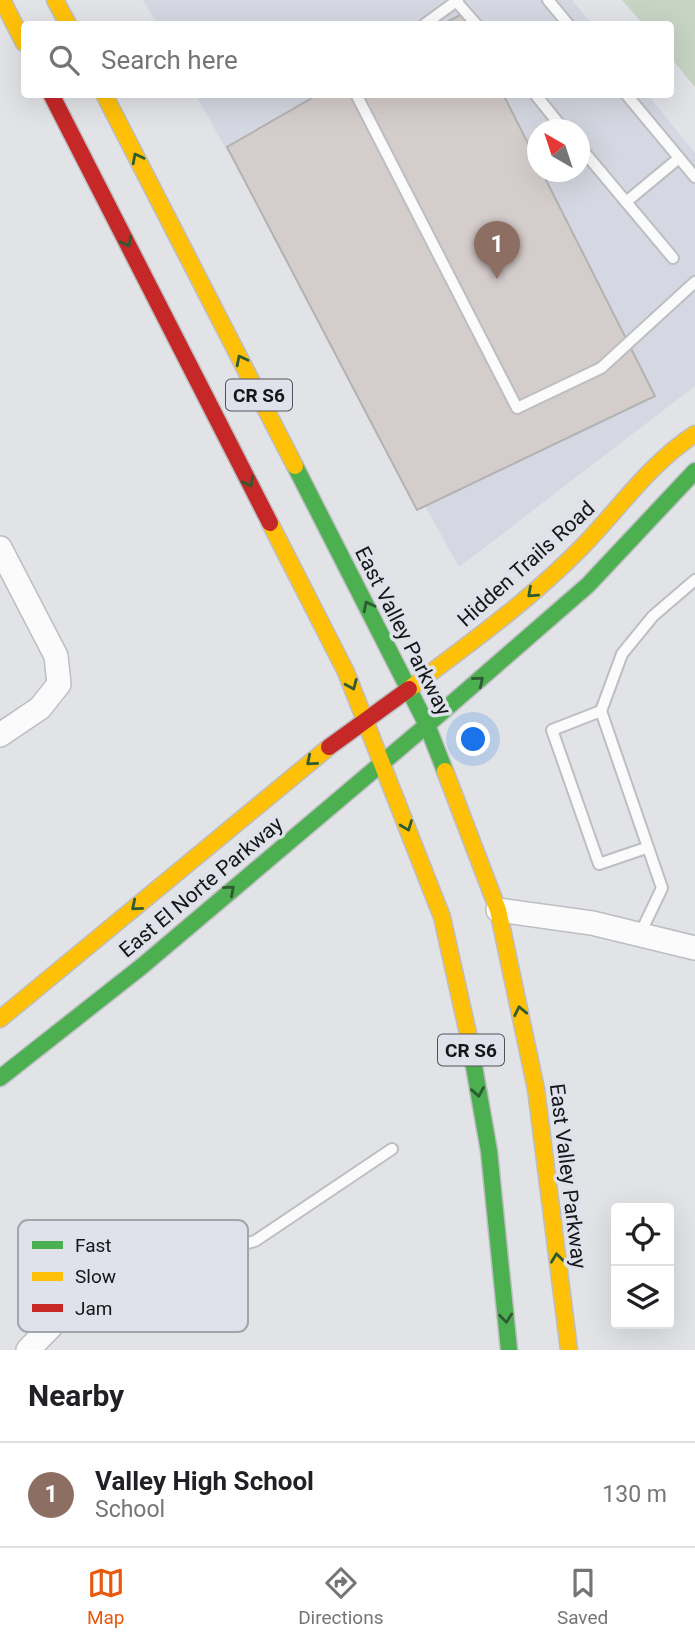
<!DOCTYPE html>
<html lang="en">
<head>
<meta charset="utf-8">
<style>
  :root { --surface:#fff; --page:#f2f2f2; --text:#202124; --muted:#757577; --line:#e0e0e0; --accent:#ea580c }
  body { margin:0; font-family:Roboto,sans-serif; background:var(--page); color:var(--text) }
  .controls { position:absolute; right:21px; bottom:21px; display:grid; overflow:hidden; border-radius:7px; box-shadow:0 7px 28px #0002 }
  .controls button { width:63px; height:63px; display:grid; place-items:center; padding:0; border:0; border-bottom:2px solid var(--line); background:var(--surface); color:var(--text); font:35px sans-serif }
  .compass { position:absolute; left:527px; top:119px; width:63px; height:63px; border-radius:50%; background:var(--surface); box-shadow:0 7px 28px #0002; rotate:321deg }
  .you { position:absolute; left:474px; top:740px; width:24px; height:24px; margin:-18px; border:5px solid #fff; border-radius:50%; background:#1a73e8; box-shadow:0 0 0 10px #1a73e833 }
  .badge { display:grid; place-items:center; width:46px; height:46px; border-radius:50%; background:var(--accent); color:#fff; font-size:23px; font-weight:700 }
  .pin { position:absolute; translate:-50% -58px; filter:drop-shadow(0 2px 4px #0008) }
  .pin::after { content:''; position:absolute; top:37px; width:24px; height:21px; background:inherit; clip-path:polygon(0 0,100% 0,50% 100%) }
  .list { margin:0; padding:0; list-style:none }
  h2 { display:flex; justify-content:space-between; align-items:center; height:91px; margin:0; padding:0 28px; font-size:30px }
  h2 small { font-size:23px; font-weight:400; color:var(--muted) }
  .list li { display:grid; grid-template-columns:46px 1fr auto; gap:21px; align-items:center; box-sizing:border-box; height:105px; padding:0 28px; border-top:2px solid var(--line) }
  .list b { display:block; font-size:26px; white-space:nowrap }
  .list p { margin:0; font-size:23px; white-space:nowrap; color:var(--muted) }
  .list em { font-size:23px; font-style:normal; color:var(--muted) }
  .icon { flex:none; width:38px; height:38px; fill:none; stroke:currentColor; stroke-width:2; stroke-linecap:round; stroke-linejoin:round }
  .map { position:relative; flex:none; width:695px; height:1350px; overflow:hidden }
  .search { position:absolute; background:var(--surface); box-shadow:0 7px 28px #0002; left:21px; right:21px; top:21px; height:77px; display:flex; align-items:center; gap:18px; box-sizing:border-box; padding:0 24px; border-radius:7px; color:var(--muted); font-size:26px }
  .sheet { height:196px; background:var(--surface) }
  nav { display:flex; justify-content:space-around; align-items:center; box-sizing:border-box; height:98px; border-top:2px solid var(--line); background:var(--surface); font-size:19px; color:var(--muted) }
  nav a { display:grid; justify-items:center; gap:4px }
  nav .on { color:var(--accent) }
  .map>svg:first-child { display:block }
  .built { fill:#d5d8e2; fill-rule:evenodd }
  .green { fill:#c7d4c3 }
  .building { fill:#d5cdcb; stroke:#b3b2b3; stroke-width:2 }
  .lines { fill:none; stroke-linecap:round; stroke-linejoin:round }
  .lane-casing { stroke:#bdbec2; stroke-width:14 }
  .street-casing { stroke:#bdbec2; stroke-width:26 }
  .fast-casing { stroke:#bdbec2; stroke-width:19 }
  .slow-casing { stroke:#bdbec2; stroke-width:19 }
  .jam-casing { stroke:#bdbec2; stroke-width:19 }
  .lane { stroke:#fbfbfb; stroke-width:10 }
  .street { stroke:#fbfbfb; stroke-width:23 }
  .fast { stroke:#4caf50; stroke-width:16 }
  .slow { stroke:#ffc107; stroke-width:16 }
  .jam { stroke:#c62828; stroke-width:16 }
  .oneway { stroke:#2e5b32 }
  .labels { text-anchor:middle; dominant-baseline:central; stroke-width:7; stroke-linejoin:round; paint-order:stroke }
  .shield { fill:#dfe2ea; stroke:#525358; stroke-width:2 }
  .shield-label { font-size:19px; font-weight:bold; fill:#151619 }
  .street-label { font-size:21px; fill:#151619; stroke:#dfe2ea }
  .key { fill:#dfe2ea; stroke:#a2a5ab; stroke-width:2 }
  .key-label { font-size:19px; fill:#151619 }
</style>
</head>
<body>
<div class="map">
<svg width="695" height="1350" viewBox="0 0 695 1350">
  <rect width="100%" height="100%" fill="#e2e3e7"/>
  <!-- built -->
  <g class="built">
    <polygon points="143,0 572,0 592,24 157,24"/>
    <path d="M196,95h452l47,58v233l-236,181zM538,130h42v42h-42z"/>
  </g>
  <!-- green -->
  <polygon class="green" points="622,0 695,0 695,87 671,58 670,24 643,24"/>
  <!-- building -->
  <g class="building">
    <polygon points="462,14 467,24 443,24"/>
    <polygon points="319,94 503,94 538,163 538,172 542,172 655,396 417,510 227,147"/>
  </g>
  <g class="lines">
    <!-- lane casing -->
    <g class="lane-casing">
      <g id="lane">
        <polyline points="455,0 476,24"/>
        <polyline points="548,0 568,24"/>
        <polyline points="425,24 458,0"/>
        <polyline points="356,94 517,408 601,368 695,282"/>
        <polyline points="535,94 564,130"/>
        <polyline points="626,94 695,177"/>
        <polyline points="580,147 673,258"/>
        <polyline points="626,202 679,158"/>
        <polyline points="601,711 622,654 653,616 695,580"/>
        <polyline points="640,934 662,888 601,711 552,730 599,864 646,848"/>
        <polyline points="81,1258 160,1266 255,1241 392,1149"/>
      </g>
    </g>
    <!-- street casing -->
    <g class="street-casing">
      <g id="street">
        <polyline points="0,548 56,656 59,684 40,708 0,735"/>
        <polyline points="498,910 592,923 695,948"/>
        <polyline points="28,1350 64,1313 81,1258"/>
      </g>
    </g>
    <!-- fast casing -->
    <g class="fast-casing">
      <g id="fast">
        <polyline points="295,466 427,725 445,771"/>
        <polyline points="427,725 588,585 695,471"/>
        <polyline points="469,1038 489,1151 509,1350"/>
        <polyline points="0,1078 141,967 427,725"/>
      </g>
    </g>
    <!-- slow casing -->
    <g class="slow-casing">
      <g id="slow">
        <polyline points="2,0 24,43"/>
        <polyline points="55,0 68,24"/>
        <polyline points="104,94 295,466"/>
        <polyline points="270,523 346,672 442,917 469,1038"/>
        <path d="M409,689c60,-45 121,-89 173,-142 38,-39 67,-83 113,-113"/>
        <polyline points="445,771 498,910 536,1089 569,1350"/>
        <polyline points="0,1019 329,747"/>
      </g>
    </g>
    <!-- jam casing -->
    <g class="jam-casing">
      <g id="jam">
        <polyline points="51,94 270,523"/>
        <polyline points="329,747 409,689"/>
      </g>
    </g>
    <!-- lane -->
    <use href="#lane" class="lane"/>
    <!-- street -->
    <use href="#street" class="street"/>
    <!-- fast -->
    <use href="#fast" class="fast"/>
    <!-- slow -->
    <use href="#slow" class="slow"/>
    <!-- jam -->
    <use href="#jam" class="jam"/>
  </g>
  <!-- one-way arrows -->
  <defs><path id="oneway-chevron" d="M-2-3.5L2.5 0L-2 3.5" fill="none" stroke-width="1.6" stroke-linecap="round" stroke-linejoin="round" transform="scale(1.75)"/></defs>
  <g class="oneway">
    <use href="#oneway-chevron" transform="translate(137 158) rotate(-117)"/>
    <use href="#oneway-chevron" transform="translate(127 242) rotate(63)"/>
    <use href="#oneway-chevron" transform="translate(241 360) rotate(-117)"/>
    <use href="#oneway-chevron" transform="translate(249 482) rotate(63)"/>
    <use href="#oneway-chevron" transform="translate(532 593) rotate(138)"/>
    <use href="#oneway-chevron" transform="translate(368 606) rotate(-117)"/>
    <use href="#oneway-chevron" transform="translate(479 681) rotate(-40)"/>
    <use href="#oneway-chevron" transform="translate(352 685) rotate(67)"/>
    <use href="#oneway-chevron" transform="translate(311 761) rotate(140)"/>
    <use href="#oneway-chevron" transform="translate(407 826) rotate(69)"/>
    <use href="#oneway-chevron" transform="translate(230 890) rotate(-41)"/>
    <use href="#oneway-chevron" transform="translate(136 906) rotate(140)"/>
    <use href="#oneway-chevron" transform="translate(520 1011) rotate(-102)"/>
    <use href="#oneway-chevron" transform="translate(478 1092) rotate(80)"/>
    <use href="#oneway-chevron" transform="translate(557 1258) rotate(-97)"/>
    <use href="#oneway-chevron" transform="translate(506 1318) rotate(84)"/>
  </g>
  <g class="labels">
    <!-- shield labels -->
    <g class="shield">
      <rect x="226" y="379.5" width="66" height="31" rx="5"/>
      <rect x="438" y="1034.5" width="66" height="31" rx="5"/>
    </g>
    <g class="shield-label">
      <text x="259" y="395">CR S6</text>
      <text x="471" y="1050">CR S6</text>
    </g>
    <!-- street labels -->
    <g class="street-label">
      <text transform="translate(526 564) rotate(-42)">Hidden Trails Road</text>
      <text transform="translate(403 631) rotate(63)">East Valley Parkway</text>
      <text transform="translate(201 887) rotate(-40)">East El Norte Parkway</text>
      <text transform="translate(568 1176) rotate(83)">East Valley Parkway</text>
    </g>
  </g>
  <!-- legend -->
  <rect x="18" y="1220" width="230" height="112" rx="10" class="key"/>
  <rect x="32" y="1241" width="31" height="8" fill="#4caf50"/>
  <rect x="32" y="1272" width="31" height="9" fill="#ffc107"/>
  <rect x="32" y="1304" width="31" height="8" fill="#c62828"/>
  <g class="key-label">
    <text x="75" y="1252">Fast</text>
    <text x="75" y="1283">Slow</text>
    <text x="75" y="1315">Jam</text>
  </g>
</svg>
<div class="controls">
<button><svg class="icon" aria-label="locate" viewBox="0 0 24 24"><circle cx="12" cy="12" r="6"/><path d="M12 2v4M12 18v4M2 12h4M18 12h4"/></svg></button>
<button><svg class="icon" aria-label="layers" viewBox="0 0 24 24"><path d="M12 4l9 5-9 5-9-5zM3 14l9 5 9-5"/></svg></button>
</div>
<svg class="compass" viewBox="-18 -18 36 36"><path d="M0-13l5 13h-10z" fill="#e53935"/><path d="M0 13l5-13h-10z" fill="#757577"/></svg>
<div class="you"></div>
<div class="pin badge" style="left:497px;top:279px;background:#8d6e63">1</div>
<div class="search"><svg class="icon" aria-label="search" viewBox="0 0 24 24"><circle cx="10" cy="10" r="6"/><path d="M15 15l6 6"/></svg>Search here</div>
</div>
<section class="sheet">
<h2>Nearby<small></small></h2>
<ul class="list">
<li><span class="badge" style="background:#8d6e63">1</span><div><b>Valley High School</b><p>School</p></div><em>130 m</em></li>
</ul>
</section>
<nav>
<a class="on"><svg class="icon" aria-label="map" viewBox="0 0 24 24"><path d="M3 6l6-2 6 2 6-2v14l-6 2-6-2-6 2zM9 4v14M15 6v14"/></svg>Map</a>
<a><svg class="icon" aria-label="directions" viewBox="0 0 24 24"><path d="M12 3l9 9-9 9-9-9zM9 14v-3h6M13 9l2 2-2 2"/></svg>Directions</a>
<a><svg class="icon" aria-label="saved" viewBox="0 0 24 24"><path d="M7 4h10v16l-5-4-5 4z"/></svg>Saved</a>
</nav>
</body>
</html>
